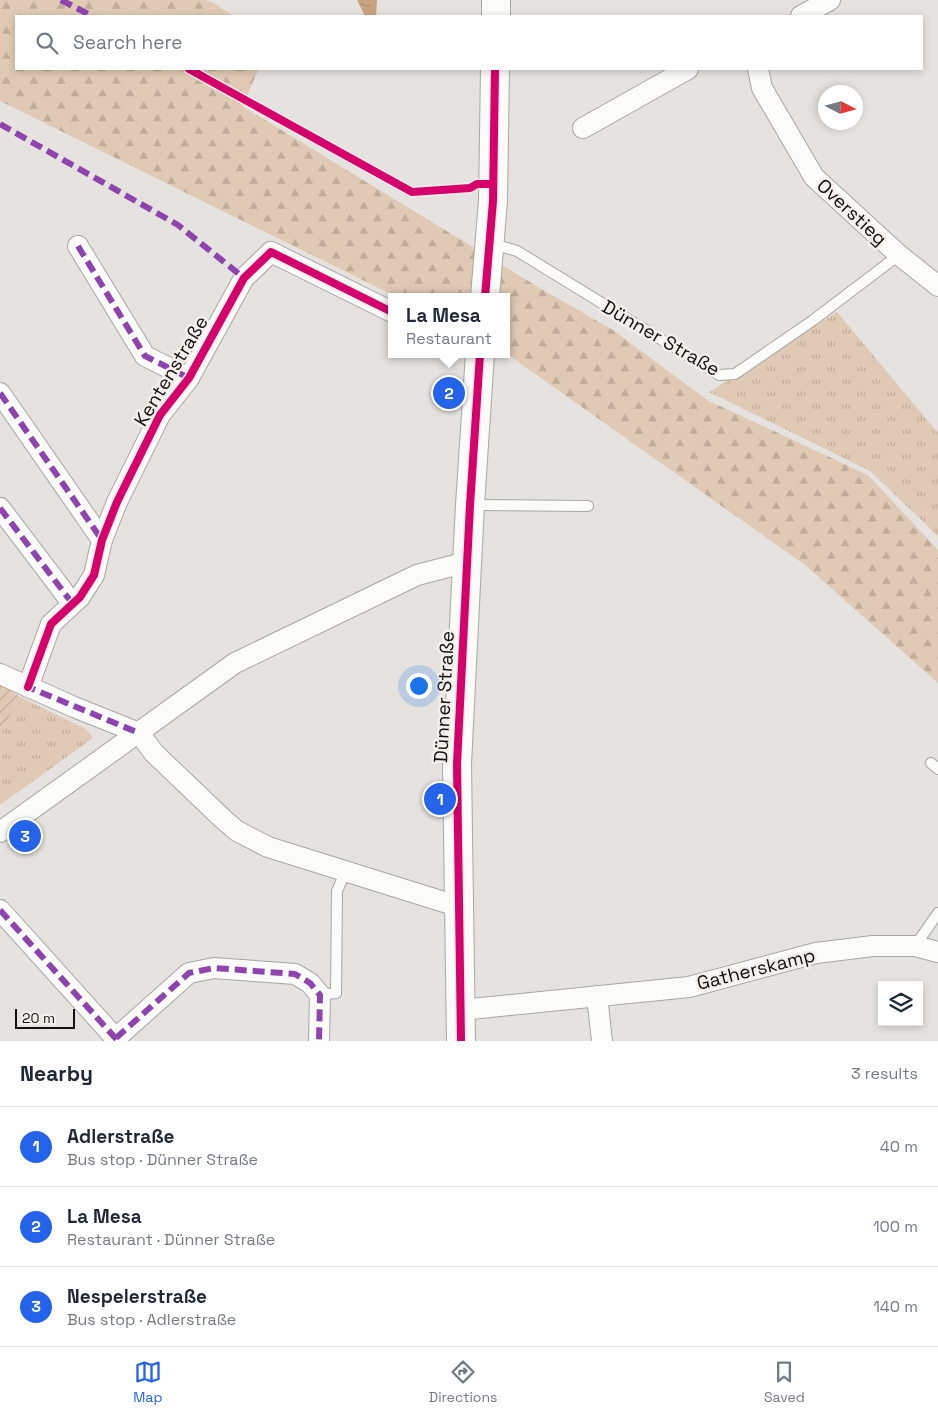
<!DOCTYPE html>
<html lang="en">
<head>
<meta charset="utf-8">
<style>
  :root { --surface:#fff; --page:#f2f2f3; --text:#1f2937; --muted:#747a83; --line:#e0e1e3; --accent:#2563eb }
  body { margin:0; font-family:"Space Grotesk",sans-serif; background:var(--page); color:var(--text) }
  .controls { position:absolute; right:15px; bottom:15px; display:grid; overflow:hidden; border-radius:0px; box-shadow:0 2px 8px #0003 }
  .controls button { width:45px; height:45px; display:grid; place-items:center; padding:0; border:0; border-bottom:1px solid var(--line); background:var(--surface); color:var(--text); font:25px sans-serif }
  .compass { position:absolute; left:818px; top:85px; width:45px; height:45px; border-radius:50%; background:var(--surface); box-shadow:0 2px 8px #0003; rotate:96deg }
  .scale { position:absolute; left:15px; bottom:12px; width:60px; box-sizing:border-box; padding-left:5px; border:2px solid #12100e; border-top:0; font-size:14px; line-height:18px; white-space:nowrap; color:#12100e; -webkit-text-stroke:4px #f4efea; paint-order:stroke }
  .you { position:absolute; left:418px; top:685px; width:18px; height:18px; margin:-12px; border:4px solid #fff; border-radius:50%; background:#1a73e8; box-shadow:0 0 0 8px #1a73e833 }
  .badge { display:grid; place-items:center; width:32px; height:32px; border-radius:50%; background:var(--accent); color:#fff; font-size:16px; font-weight:700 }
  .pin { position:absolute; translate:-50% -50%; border:2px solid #fff; box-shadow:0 1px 5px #0006 }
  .popup { position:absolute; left:388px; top:293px; width:122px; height:65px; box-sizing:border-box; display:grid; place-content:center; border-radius:0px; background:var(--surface); filter:drop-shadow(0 1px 4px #0005); font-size:16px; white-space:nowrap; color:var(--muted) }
  .popup b { font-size:19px; color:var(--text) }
  .popup::after { content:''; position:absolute; left:50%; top:100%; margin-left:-10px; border:10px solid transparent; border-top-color:var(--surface) }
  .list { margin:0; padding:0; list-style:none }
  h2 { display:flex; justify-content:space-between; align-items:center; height:65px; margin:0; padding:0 20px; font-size:21px }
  h2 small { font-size:16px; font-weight:400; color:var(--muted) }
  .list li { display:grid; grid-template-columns:32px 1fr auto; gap:15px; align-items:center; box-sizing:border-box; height:80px; padding:0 20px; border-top:1px solid var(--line) }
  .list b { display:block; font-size:19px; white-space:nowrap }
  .list p { margin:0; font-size:16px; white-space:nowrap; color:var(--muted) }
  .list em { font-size:16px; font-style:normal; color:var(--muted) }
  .icon { flex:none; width:28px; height:28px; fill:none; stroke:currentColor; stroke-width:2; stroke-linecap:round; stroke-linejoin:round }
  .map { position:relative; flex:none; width:938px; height:1041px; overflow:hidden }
  .search { position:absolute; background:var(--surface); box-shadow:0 2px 8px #0003; left:15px; right:15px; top:15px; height:55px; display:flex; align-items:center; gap:12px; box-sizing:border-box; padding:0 18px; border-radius:0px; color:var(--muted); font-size:19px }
  .sheet { height:305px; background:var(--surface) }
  nav { display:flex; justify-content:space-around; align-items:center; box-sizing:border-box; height:70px; border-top:1px solid var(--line); background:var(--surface); font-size:14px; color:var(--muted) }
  nav a { display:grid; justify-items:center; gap:2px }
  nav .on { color:var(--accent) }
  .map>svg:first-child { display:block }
  .grass { fill:url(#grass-tufts) }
  .forest { fill:url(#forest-firs) }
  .garden { fill:url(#garden-furrows) }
  .water { fill:url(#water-ripples) }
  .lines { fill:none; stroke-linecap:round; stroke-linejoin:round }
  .lane-casing { stroke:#a9a7a5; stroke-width:12 }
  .street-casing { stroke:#a9a7a5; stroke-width:22 }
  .secondary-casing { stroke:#a9a7a5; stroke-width:30 }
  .lane { stroke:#fbfbfa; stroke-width:10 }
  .street { stroke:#fbfbfa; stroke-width:20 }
  .secondary { stroke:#fbfbfa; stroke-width:28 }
  .quiet { stroke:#8e44ad; stroke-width:6; stroke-dasharray:12 6; stroke-linecap:butt }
  .cycleway-casing { stroke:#f4efea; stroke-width:11 }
  .cycleway { stroke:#d6006c; stroke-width:8 }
  .labels { text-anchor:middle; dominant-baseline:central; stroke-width:5; stroke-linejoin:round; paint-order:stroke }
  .street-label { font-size:19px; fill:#12100e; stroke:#f4efea }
</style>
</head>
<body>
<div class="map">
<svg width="938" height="1041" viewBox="0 0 938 1041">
  <defs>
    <pattern id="grass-tufts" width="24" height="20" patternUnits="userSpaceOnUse" patternTransform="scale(1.25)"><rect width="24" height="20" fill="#e1cab5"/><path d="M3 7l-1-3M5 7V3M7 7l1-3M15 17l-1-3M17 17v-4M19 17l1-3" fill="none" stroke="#c0ac9a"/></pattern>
    <pattern id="forest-firs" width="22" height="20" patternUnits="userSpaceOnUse" patternTransform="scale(1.25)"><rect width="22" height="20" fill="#e1cab5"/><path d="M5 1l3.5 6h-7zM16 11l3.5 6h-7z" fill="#c0ac9a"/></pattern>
    <pattern id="garden-furrows" width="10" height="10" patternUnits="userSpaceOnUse" patternTransform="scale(1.25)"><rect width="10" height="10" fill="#e1cab5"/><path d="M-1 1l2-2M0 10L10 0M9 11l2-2" fill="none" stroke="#c0ac9a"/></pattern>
    <pattern id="water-ripples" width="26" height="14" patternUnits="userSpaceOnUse" patternTransform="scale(1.25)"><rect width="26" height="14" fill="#caa480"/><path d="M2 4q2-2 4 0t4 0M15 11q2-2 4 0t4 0" fill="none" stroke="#ac8c6d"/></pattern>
  </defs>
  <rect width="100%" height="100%" fill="#e5e2df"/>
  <!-- grass -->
  <g class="grass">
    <polygon points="837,312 938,433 938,536 870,471 709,392"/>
    <polygon points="20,697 86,729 93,738 0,805 0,735"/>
  </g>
  <!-- forest -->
  <polygon class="forest" points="0,0 205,0 214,3 233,16 16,16 16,69 259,69 242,106 538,287 613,330 707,400 868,475 938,550 938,683 805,565 507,354 506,297 397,297 0,101"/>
  <!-- garden -->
  <polygon class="garden" points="0,682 20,697 0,735"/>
  <!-- water -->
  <polygon class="water" points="357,0 377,0 376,16 365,16"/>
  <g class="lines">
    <!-- lane casing -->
    <g class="lane-casing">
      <g id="lane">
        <polyline points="490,243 517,251 719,375 735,374 812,321 899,255"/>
        <polyline points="471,505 588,506"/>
        <polyline points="931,763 938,769"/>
        <polyline points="915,946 938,913"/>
        <polyline points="320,995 336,993 337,891 346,871"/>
      </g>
    </g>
    <!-- street casing -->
    <g class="street-casing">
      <g id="street">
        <polyline points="801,16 830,0"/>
        <polyline points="758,69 762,88 814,177 899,255 938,286"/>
        <polyline points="583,128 688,69"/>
        <polyline points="78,246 145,356 189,378"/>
        <polyline points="0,393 102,540"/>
        <polyline points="0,508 72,603"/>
        <polyline points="0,674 74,707 139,733 154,753 223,819 237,831 268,847 460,907"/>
        <polyline points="28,687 51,624 80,597 94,575 102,540 117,502 160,415 189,378 244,278 271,252 392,312"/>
        <polyline points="0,832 235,663 417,575 467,562"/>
        <polyline points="0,910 118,1041"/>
        <polyline points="597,996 602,1041"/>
        <polyline points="461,1010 689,987 816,953 873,946 915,946 938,952"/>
        <polyline points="116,1038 189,973 214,968 295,974 310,983 320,995 319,1041"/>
      </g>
    </g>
    <!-- secondary casing -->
    <g class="secondary-casing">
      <g id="secondary">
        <polyline points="496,16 496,0"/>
        <polyline points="485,297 493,201 495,69"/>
        <polyline points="461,1041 457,764 470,505 480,354"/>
      </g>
    </g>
    <!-- lane -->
    <use href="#lane" class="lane"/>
    <!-- street -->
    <use href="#street" class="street"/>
    <!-- secondary -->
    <use href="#secondary" class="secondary"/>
    <!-- quiet -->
    <g class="quiet">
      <polyline points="61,0 92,16"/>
      <polyline points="0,124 178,225 244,278"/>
      <polyline points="78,246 145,356 189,378"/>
      <polyline points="0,393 102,540"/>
      <polyline points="0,508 72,603"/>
      <polyline points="30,683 28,687 139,733"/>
      <polyline points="0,910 118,1041"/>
      <polyline points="116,1038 189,973 214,968 295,974 310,983 320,995 319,1041"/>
    </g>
    <!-- cycleway casing -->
    <g class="cycleway-casing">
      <g id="cycleway">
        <polyline points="189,69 412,192 470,188 477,184 493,184"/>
        <polyline points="485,297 493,201 495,69"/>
        <polyline points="28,687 51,624 80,597 94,575 102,540 117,502 160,415 189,378 244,278 271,252 392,312"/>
        <polyline points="461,1041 457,764 470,505 480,354"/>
      </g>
    </g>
    <!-- cycleway -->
    <use href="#cycleway" class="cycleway"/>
  </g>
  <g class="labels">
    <!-- street labels -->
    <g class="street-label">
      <text transform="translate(852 212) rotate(43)">Overstieg</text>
      <text transform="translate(661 338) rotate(30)">Dünner Straße</text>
      <text transform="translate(171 371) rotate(-59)">Kentenstraße</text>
      <text transform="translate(444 697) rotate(-87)">Dünner Straße</text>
      <text transform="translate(756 969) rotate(-14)">Gatherskamp</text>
    </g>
  </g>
</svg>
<div class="controls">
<button><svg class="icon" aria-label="layers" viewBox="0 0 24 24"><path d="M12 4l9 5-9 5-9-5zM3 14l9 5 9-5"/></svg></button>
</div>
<svg class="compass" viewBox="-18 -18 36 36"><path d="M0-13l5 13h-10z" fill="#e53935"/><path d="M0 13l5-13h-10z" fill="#747a83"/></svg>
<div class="scale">20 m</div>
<div class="you"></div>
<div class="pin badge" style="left:440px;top:799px">1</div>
<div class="pin badge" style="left:449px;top:393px">2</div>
<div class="popup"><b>La Mesa</b>Restaurant</div>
<div class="pin badge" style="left:25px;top:836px">3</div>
<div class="search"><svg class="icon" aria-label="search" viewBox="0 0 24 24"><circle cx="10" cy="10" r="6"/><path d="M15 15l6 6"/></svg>Search here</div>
</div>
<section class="sheet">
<h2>Nearby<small>3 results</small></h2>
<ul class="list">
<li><span class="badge">1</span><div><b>Adlerstraße</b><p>Bus stop · Dünner Straße</p></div><em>40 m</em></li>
<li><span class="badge">2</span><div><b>La Mesa</b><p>Restaurant · Dünner Straße</p></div><em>100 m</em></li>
<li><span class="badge">3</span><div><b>Nespelerstraße</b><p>Bus stop · Adlerstraße</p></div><em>140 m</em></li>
</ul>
</section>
<nav>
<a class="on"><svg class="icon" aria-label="map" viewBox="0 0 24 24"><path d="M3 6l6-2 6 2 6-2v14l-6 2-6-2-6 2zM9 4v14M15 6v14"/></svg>Map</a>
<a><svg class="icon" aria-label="directions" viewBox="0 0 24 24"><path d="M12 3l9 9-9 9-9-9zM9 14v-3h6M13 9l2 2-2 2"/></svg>Directions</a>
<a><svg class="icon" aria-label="saved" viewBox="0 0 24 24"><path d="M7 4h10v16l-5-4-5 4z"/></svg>Saved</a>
</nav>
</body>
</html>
